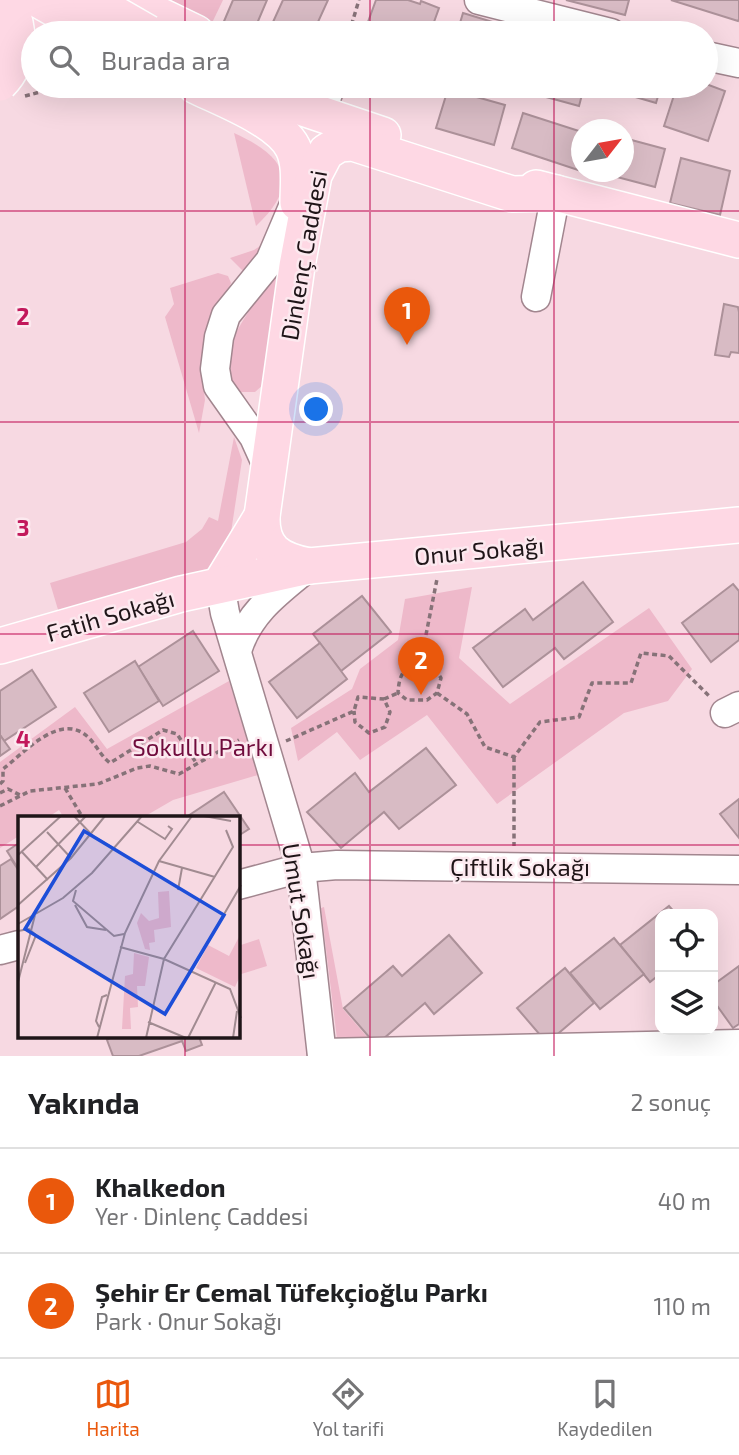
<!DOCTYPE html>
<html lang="tr">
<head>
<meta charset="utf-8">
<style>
  :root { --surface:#fff; --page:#f2f2f2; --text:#202124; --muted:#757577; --line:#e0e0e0; --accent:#ea580c }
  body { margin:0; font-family:"Exo 2",sans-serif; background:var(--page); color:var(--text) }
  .controls { position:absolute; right:21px; bottom:21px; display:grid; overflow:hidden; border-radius:14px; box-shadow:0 7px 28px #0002 }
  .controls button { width:63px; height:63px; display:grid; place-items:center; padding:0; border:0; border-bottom:2px solid var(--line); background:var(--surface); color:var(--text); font:35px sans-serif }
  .compass { position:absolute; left:571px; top:119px; width:63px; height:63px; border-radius:50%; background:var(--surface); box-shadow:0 7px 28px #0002; rotate:59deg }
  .you { position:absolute; left:317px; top:410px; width:24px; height:24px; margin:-18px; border:5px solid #fff; border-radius:50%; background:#1a73e8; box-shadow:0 0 0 10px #1a73e833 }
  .badge { display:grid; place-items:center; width:46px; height:46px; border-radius:50%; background:var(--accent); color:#fff; font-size:23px; font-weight:700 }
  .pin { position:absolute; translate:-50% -58px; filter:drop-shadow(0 2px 4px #0008) }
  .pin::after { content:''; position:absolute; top:37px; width:24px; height:21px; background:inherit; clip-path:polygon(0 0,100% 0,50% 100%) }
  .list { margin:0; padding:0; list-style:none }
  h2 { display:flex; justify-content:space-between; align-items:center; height:91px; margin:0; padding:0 28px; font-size:30px }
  h2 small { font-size:23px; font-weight:400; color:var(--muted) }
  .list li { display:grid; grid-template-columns:46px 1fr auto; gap:21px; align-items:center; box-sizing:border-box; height:105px; padding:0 28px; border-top:2px solid var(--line) }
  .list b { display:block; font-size:26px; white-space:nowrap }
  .list p { margin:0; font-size:23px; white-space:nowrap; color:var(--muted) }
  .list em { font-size:23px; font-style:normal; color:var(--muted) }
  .icon { flex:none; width:38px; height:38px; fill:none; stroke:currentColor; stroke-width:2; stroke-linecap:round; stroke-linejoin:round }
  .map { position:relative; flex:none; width:739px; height:1056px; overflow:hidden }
  .search { position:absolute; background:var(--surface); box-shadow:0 7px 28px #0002; left:21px; right:21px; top:21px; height:77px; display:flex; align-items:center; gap:18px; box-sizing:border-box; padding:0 24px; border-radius:38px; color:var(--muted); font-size:26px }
  .sheet { height:301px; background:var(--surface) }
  nav { display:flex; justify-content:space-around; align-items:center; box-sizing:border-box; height:98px; border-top:2px solid var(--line); background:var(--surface); font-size:19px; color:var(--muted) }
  nav a { display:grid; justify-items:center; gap:4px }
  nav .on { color:var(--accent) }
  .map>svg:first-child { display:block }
  .green { fill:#eeb9ca }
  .building { fill:#d8bbc4; stroke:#ac9199; stroke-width:2 }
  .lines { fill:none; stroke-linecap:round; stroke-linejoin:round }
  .minor-casing { stroke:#a2868f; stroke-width:31 }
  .major-casing { stroke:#fff; stroke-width:38 }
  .path { stroke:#867278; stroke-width:3.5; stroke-dasharray:5 3.5; stroke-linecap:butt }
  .minor { stroke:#fff; stroke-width:28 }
  .major { stroke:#fed8e4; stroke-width:35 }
  .major-bridge-casing { stroke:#fff; stroke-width:38; stroke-linecap:butt }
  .major-bridge { stroke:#fed8e4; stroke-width:35 }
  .grid { fill:none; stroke:#c2185b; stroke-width:2; stroke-opacity:0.55 }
  .labels { text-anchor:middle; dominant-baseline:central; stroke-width:5; stroke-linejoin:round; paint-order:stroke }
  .street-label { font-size:24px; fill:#1f1518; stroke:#fce9ef }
  .park-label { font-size:24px; fill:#700c3d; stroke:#fce9ef }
  .inset-road { fill:none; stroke:#a18b91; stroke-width:2 }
  .view { fill:#1d4ed8; fill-opacity:0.15; stroke:#1d4ed8; stroke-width:3.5 }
  .inset-edge { fill:none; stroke:#1f1518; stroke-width:3.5 }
  .grid-label { font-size:23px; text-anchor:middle; font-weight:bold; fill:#c2185b; stroke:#fce9ef; stroke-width:5; stroke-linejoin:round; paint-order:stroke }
</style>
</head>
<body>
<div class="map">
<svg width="739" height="1056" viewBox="0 0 739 1056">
  <rect width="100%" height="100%" fill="#f7d9e2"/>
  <!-- green -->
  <g class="green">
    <polygon points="159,0 223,0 211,25"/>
    <path d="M234,133c51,23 68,50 22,93z"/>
    <polygon points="275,236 247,275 230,258 254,250"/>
    <path d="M284,267l-20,117 -9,8h-15c-41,-29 24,-102 44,-125z"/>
    <polygon points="218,273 228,276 231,283 204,341 201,365 205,400 199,433 165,317 174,304 170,288"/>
    <polygon points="234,437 242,460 230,539 211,570 59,613 50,583 186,542 202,529 209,517 218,521"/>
    <polygon points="472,587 459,658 510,704 649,608 692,669 668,701 624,713 497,804 427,715 360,760 337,732 298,761 291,728 352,689 360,669 398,640 405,599"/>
    <polygon points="229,681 258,775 173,800 142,818 64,818 59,810 47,818 19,818 19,836 0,848 0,762 75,707 107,749"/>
    <polygon points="324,907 343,1009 375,1046 338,1047 321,908"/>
    <polygon points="259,939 267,966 238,975 238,946"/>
  </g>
  <!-- building -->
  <g class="building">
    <polygon points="233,0 267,0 253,33 239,33 222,26"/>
    <polygon points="283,0 328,0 313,33 268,33"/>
    <polygon points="376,0 408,0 420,4 421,1 439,8 430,33 364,33"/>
    <polygon points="566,0 629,0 625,15"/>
    <polygon points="671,0 739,0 739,19 738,21"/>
    <polygon points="463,13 526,32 526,33 457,33"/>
    <polygon points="706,84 725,91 708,141 664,126 677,86"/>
    <polygon points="537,86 580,86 584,87 579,106 535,94"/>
    <polygon points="609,86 661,86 656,103 608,89"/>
    <polygon points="448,89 505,105 494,145 436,128"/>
    <polygon points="523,113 582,132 582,158 578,170 512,148"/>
    <polygon points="624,138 665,149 655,187 598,172 624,172"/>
    <polygon points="681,158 730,171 720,215 670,203"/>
    <polygon points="724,304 738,307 739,312 739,353 731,352 729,357 715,355"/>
    <polygon points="583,582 613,622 564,659 555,648 503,687 473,648 525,609 533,620"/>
    <polygon points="733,584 739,591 739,640 711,662 682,623"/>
    <polygon points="362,596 391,632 341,671 313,634"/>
    <polygon points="193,631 219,671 163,706 138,667"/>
    <polygon points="320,643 347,679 297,718 269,682"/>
    <polygon points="135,661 159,701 109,732 84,693"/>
    <polygon points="32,670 56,707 4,741 0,735 0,691"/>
    <polygon points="0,735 10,749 0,756"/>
    <polygon points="426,748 456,785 399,829 384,812 341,848 307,812 355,773 369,792"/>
    <polygon points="224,792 249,829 238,836 238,818 185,818"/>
    <polygon points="739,799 739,838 720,814"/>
    <polygon points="19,843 19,870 7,851"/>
    <polygon points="11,859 19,871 19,906 0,919 0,866"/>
    <polygon points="669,906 676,914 660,914 660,974 650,982 620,945"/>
    <polygon points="449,935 482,973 434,1014 425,1003 376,1045 344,1008 393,966 402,976"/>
    <polygon points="614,938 644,974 600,1009 570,973"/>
    <polygon points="739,966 739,1024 733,1028 713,1000 713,985"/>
    <polygon points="565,968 594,1003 547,1043 517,1008"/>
    <polygon points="112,1037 199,1037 202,1045 186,1051 182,1041 139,1056 113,1056 107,1040"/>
  </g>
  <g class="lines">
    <!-- minor casing -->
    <g class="minor-casing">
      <g id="minor">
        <polyline points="479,0 611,33"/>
        <polyline points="706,56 739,63"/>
        <polyline points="323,106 331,86"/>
        <polyline points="536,297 556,193"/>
        <polyline points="269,470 254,437 218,386 215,369 219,337 226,315 270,261 298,195"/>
        <polyline points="220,585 225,613 301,868 322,1056"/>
        <path d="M238,648c12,-37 41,-57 70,-81"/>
        <polyline points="725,713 739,706"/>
        <polyline points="238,885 301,868 337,865 739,870"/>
        <polyline points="0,950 19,945"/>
        <polyline points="322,1053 739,1044"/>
      </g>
    </g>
    <!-- major casing -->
    <g class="major-casing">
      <g id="major">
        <polyline points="0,32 118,4 142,7 196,33"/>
        <path d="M196,86c27,13 83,34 97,62 8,17 5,37 5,55"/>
        <polyline points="254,86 297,106 383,135"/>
        <polyline points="536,188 739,240"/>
        <path d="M309,566c-30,-6 -48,-16 -47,-50l35,-250 17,-91 12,-23 13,-8 14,-1 159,51 44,-1"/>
        <polyline points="220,585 262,516"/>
        <polyline points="0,646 181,594 309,566 739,525"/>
      </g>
    </g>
    <!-- path -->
    <g class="path">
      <polyline points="349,33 359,0"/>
      <polyline points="25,96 63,86"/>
      <path d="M421,660l12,6 8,12 -4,15 -10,7h-20l-9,-7c1,-19 6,-26 23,-33z"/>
      <polyline points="421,660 437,579"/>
      <polyline points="437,693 467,714 485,747 514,757 540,722 579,717 592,683 631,683 641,653 669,656 711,698"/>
      <polyline points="384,699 398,693"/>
      <polyline points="286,741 354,711 358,697 384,699 390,712 385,727 369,733 355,722 354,711"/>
      <polyline points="514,757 514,846"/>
      <path d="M0,784l3,-3v-12c21,-16 58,-59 86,-31 8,8 11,17 21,25l53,-33 14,4 20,30"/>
      <polyline points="65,788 83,818"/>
      <polyline points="0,793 8,789 20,795"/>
      <polyline points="0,806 30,791 98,784 137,768 150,766 179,774 239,740"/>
    </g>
    <!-- minor -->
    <use href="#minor" class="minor"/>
    <!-- major -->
    <use href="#major" class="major"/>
    <!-- major-bridge casing -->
    <g class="major-bridge-casing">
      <g id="major-bridge">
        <polyline points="39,0 97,33"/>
        <polyline points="91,0 148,33"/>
        <path d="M0,83c23,-23 20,-56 7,-83"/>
      </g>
    </g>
    <!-- major-bridge -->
    <use href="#major-bridge" class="major-bridge"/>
  </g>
  <!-- grid -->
  <path class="grid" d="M185,0v33M370,0v33M554,0v33M185,86v732M370,86v970M554,86v970M0,211h739M0,422h739M0,634h739M0,845h19M238,845h501M185,1037v19"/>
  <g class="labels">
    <!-- street labels -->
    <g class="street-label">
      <text transform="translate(303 255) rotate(-80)">Dinlenç Caddesi</text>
      <text transform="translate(479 550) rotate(-5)">Onur Sokağı</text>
      <text transform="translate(110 615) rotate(-16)">Fatih Sokağı</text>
      <text x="520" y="866">Çiftlik Sokağı</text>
      <text transform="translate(302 911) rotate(81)">Umut Sokağı</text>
    </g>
    <!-- park labels -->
    <g class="park-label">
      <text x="203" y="746">Sokullu Parkı</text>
    </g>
  </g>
  <!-- overview -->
  <g transform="translate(18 816)">
    <rect width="222" height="222" fill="#f7d9e2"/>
    <path d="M151,75l2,36 -17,3 1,12 -6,1 1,7 -5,-1 -8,-26 4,-10 8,8 10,-3 -1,-26zM222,119v41l-5,11 -39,-19 12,-23 21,11zM116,137l15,4 -4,29h-8l1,21 -8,1 1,21h-9l3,-53 8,-2z" fill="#eeb9ca"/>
    <path class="inset-road" d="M56,0l19,20 22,13M186,0l27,5M120,6l27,17 7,-10 -4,-3M29,16l24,26M4,36l26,28M0,39l43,-39M141,45l56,16M18,51l50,-51M58,74l-3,11 41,35 10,-2M160,74l4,-22M0,89l53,-47 34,-42M57,89l12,22 19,3M0,108l45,-26 29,-25 50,-57M0,115l11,-2 7,6 -11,28M102,131l44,12 66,30 11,29M173,155l50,-86M0,166l17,-67M130,206l38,16M81,211l-3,-6 6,-24 5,-2M79,222l28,-105 34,-72 33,-45M128,222l18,-79 69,-112 -7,-17M170,222l28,-56M215,222l4,-27"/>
    <path class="view" d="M66,15l140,84 -59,99 -140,-85z"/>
    <rect width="222" height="222" class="inset-edge"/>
  </g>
  <g class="grid-label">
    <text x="23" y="325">2</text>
    <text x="23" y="536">3</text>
    <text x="23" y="747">4</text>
  </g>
</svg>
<div class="controls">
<button><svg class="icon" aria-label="locate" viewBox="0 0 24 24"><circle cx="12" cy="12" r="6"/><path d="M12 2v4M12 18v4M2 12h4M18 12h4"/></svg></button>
<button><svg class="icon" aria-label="layers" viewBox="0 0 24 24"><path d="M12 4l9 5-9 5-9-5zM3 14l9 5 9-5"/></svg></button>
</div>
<svg class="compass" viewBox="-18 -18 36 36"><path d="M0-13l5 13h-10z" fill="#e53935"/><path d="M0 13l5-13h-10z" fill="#757577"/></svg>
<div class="you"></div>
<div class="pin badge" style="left:407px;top:345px">1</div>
<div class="pin badge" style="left:421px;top:695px">2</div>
<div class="search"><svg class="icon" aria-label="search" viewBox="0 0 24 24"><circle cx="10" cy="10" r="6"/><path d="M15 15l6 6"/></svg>Burada ara</div>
</div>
<section class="sheet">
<h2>Yakında<small>2 sonuç</small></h2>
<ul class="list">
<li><span class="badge">1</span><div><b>Khalkedon</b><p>Yer · Dinlenç Caddesi</p></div><em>40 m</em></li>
<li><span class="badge">2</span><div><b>Şehir Er Cemal Tüfekçioğlu Parkı</b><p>Park · Onur Sokağı</p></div><em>110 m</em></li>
</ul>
</section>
<nav>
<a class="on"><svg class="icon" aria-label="map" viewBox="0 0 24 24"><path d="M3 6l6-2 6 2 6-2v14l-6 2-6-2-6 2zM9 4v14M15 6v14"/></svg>Harita</a>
<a><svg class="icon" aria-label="directions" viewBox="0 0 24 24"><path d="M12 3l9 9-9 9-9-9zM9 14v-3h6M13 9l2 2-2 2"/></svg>Yol tarifi</a>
<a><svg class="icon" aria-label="saved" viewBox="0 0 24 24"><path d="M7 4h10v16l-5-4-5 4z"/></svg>Kaydedilen</a>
</nav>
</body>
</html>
